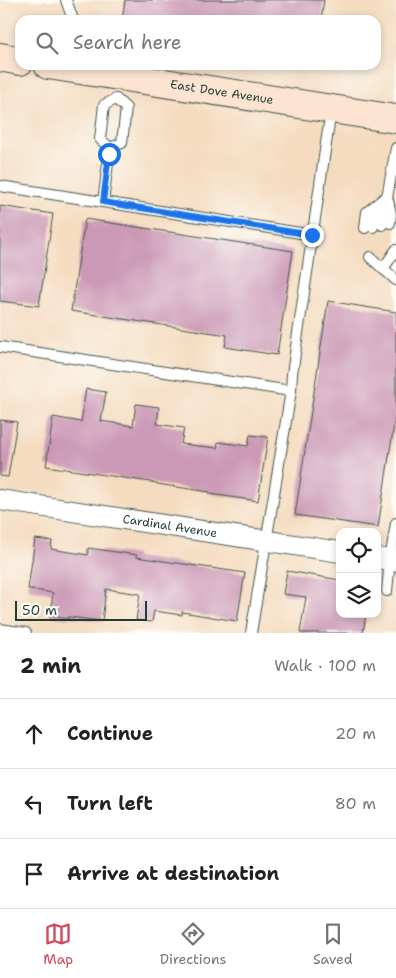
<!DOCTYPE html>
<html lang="en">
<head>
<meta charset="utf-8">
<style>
  :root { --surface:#fff; --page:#f2f2f2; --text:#222; --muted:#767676; --line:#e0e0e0; --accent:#d1495b }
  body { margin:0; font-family:"Shantell Sans",sans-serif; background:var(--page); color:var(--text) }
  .controls { position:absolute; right:15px; bottom:15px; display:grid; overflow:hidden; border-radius:10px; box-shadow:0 2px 8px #0003 }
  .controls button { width:45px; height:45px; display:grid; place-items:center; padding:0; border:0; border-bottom:1px solid var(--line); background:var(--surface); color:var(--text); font:25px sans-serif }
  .scale { position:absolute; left:15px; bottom:12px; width:132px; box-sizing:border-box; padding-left:5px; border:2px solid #1f3d34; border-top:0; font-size:14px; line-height:18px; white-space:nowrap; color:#1f3d34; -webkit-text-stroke:4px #fdfcf7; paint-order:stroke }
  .stop { position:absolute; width:15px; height:15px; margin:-11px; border:4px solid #1a73e8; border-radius:50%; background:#fff }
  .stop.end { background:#1a73e8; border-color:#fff; box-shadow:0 1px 5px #0008 }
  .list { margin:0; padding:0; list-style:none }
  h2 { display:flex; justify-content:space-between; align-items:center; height:65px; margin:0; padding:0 20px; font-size:21px }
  h2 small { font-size:16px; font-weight:400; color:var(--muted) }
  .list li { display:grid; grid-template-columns:32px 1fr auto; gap:15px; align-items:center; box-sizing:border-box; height:70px; padding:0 20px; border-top:1px solid var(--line) }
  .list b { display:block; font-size:19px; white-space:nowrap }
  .list em { font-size:16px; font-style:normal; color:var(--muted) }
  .icon { flex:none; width:28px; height:28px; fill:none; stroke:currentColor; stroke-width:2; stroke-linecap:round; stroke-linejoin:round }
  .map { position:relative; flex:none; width:396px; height:633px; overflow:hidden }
  .search { position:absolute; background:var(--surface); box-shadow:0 2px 8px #0003; left:15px; right:15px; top:15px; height:55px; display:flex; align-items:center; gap:12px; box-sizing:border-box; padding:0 18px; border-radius:15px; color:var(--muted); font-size:19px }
  .sheet { height:275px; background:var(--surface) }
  nav { display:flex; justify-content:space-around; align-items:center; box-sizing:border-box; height:70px; border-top:1px solid var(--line); background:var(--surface); font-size:14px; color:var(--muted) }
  nav a { display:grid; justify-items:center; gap:2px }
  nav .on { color:var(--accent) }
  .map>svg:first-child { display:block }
  .building { fill:#cb98b5 }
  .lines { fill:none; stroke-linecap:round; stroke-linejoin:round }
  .lane-casing { stroke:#3f5549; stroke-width:12 }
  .street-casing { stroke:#3f5549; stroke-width:22 }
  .secondary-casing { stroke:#3f5549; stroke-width:30 }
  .lane { stroke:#fff; stroke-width:10 }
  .street { stroke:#fff; stroke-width:20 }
  .secondary { stroke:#fde4d1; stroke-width:28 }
  .route { stroke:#1a73e8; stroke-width:6 }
  .labels { text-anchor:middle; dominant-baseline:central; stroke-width:5; stroke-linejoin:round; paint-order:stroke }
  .street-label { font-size:12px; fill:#1f3d34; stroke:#fdfcf7 }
</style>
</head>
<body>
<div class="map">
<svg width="396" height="633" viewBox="0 0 396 633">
  <rect width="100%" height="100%" fill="#fdfcf7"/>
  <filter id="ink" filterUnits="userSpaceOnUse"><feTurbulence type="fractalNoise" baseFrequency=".02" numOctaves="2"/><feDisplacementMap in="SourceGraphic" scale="10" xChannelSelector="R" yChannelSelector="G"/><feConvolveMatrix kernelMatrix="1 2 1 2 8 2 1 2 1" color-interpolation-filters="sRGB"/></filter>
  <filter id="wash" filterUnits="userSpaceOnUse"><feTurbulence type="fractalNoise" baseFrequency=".0096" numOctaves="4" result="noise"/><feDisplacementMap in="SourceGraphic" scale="20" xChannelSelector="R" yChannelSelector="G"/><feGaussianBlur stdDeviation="1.12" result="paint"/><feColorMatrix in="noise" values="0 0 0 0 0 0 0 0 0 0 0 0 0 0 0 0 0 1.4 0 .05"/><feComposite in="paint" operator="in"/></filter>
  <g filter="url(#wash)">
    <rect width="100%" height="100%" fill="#f5dcc0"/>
    <g id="blocks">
      <!-- building -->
      <g class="building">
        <polygon points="125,0 324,0 321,20 122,20"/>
        <polygon points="0,206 53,214 39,306 0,301"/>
        <polygon points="85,219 293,251 277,355 225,347 227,335 71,311"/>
        <polygon points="328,301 396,312 396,412 378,527 295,515"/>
        <polygon points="86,389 106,392 101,421 133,426 136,404 159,407 157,424 184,428 181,444 217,448 218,442 248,446 250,435 268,437 258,501 210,494 210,492 157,484 157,483 46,466 53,417 81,422"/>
        <polygon points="0,420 17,422 8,477 0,476"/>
        <polygon points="35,539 52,541 51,549 88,555 88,548 137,555 136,557 245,573 237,621 182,612 182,615 154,611 152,622 136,620 140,594 106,589 102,621 68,617 68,619 50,616 53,593 28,589"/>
        <polygon points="287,571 340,580 340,614 366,614 363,633 300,633 306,597 283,594"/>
      </g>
    </g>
  </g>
  <g filter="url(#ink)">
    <use href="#blocks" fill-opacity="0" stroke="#3f5549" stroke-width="1"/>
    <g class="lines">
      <!-- lane casing -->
      <g class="lane-casing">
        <g id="lane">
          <polyline points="66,0 72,17 71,20"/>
          <polyline points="110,148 122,143 126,108 116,99"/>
          <polyline points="110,148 100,139 104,105 116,99"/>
          <polyline points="396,148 392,170 396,171"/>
          <polyline points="0,186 103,202 110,148"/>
          <polyline points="388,200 391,214 390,223"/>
          <polyline points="103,202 313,235"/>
          <polyline points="382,225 392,170"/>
          <polyline points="373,227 375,214 382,203"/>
          <polyline points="365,228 367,212 387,196"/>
          <polyline points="370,257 396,280"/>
          <polyline points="383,269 396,250"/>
          <polyline points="0,347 291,391"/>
          <polyline points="387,591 390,560 396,523"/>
          <polyline points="0,629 26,633"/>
          <polyline points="251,633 291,391 292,374 331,110"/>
        </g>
      </g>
      <!-- street casing -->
      <g class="street-casing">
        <g id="street">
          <path id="s1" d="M0,500l340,52"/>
          <polyline points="377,558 396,561"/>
        </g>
      </g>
      <!-- secondary casing -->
      <g class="secondary-casing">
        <g id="secondary">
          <polyline points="0,57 20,61"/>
          <path id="s2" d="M48,65l348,54"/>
        </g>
      </g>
      <!-- lane -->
      <use href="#lane" class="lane"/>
      <!-- street -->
      <use href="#street" class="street"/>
      <!-- secondary -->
      <use href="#secondary" class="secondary"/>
    </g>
  </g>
  <g class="lines" filter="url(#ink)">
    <!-- route -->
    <polyline class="route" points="109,154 103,202 312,235"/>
  </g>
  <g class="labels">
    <!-- street labels -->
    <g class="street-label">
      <text stroke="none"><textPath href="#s2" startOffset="176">East Dove Avenue</textPath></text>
      <text stroke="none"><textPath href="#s1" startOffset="172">Cardinal Avenue</textPath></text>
    </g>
  </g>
</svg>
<div class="controls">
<button><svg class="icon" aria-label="locate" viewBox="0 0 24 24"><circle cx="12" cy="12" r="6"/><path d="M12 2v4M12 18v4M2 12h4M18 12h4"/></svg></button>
<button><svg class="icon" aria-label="layers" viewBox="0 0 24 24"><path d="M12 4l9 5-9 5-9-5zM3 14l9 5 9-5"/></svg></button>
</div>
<div class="scale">50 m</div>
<div class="stop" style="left:109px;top:154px"></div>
<div class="stop end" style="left:312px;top:235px"></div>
<div class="search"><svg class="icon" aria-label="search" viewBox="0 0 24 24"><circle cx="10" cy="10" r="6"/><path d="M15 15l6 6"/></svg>Search here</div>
</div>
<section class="sheet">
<h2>2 min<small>Walk · 100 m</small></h2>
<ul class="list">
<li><svg class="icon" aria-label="ahead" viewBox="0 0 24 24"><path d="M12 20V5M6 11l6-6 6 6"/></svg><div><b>Continue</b></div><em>20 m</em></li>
<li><svg class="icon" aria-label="left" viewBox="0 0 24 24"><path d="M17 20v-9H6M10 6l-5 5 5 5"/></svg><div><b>Turn left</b></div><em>80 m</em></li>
<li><svg class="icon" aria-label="arrive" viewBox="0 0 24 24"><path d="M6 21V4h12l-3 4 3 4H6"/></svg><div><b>Arrive at destination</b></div></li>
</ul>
</section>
<nav>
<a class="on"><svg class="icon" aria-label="map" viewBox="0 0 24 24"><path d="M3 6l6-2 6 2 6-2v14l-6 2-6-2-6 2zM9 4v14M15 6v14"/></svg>Map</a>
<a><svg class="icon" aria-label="directions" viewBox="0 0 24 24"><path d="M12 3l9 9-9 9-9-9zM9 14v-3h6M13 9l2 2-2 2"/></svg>Directions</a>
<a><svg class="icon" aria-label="saved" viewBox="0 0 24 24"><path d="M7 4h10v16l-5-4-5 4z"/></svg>Saved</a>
</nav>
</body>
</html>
